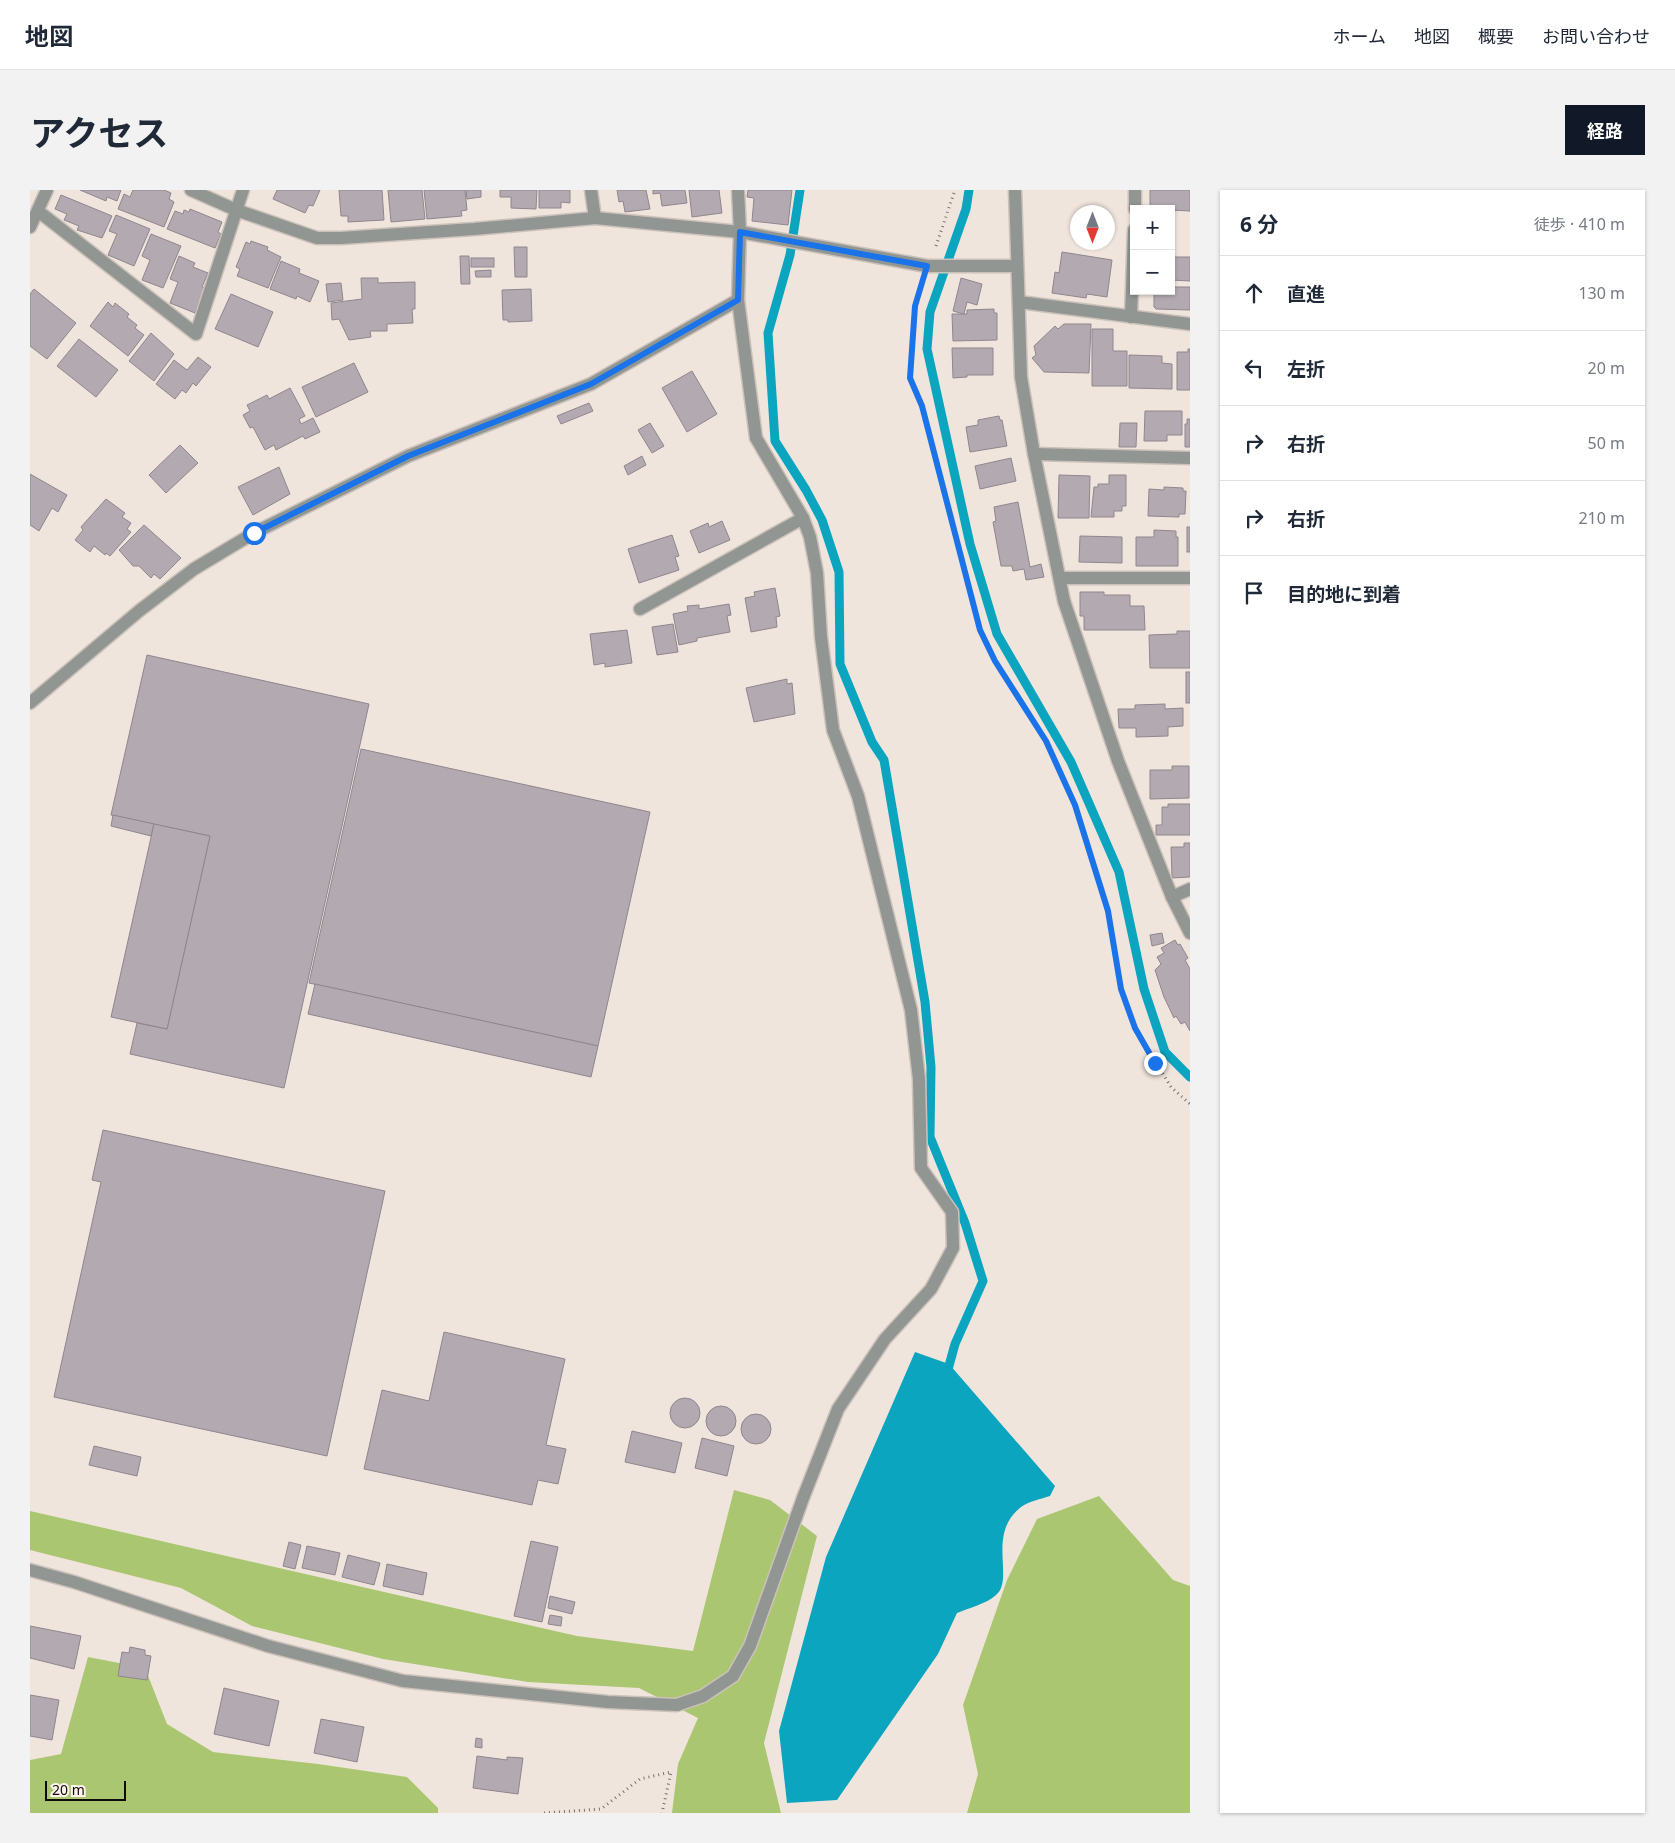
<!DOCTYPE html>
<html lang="ja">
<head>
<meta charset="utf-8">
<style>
  :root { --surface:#fff; --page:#f2f2f3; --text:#1f2937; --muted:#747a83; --line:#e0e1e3; --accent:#111827 }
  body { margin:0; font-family:"Noto Sans","Noto Sans JP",sans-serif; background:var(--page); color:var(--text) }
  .controls { position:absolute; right:15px; top:15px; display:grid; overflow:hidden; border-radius:0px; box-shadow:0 1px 4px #0004 }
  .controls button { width:45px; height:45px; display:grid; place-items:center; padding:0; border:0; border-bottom:1px solid var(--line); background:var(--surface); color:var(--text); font:25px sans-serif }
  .compass { position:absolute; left:1040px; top:15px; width:45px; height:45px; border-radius:50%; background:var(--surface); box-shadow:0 1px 4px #0004; rotate:180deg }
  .scale { position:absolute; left:15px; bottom:12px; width:81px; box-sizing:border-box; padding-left:5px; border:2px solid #0e0b09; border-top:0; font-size:14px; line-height:18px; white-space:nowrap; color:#0e0b09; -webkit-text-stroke:4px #fdf3ea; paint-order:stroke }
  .stop { position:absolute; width:15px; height:15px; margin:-11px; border:4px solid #1a73e8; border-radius:50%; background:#fff }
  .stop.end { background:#1a73e8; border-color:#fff; box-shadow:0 1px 5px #0008 }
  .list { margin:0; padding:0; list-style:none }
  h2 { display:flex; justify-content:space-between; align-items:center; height:65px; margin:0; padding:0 20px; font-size:21px }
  h2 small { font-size:16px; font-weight:400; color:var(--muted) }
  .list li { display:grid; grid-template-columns:32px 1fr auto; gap:15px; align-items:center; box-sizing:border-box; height:75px; padding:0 20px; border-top:1px solid var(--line) }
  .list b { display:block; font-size:19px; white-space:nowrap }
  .list em { font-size:16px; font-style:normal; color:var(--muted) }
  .icon { flex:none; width:28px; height:28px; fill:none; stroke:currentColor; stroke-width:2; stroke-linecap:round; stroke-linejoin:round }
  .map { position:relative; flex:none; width:1160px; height:1623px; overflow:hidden; border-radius:0px }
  header { display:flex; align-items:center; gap:30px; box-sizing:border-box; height:70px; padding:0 25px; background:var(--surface); border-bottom:1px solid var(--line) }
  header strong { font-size:24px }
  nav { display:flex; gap:28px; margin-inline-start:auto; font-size:18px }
  .intro { display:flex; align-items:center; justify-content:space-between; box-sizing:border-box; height:120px; padding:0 30px }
  h1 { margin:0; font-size:35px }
  .button { padding:12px 22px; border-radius:0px; background:var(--accent); color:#fff; font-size:18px; font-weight:700 }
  main { display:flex; gap:30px; padding:0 30px }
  aside { flex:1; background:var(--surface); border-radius:0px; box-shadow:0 1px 4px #0004 }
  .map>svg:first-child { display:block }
  .forest { fill:#abc671 }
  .water { fill:#0ba5bf }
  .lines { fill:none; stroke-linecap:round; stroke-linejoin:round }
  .stream { stroke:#0ba5bf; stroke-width:9 }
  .building { fill:#b3a9b1; stroke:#8f868e }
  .service-casing { stroke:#ccc2bb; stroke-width:15 }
  .minor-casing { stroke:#ccc2bb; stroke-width:15 }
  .path { stroke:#77706b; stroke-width:3; stroke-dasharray:1 4; stroke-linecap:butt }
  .service { stroke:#919692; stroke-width:12 }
  .minor { stroke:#919692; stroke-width:12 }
  .route { stroke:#1a73e8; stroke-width:6 }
</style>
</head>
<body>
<header>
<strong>地図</strong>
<nav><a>ホーム</a><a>地図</a><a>概要</a><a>お問い合わせ</a></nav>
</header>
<div class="intro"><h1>アクセス</h1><a class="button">経路</a></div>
<main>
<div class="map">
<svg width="1160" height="1623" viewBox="0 0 1160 1623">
  <rect width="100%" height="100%" fill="#f0e5dd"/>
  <!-- forest -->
  <g class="forest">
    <polygon points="704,1300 740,1310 787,1346 734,1553 751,1623 642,1623 648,1574 668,1528 609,1498 498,1492 353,1469 222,1436 151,1398 0,1360 0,1321 547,1446 663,1461"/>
    <polygon points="1069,1306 1143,1390 1160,1396 1160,1623 937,1623 948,1584 933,1515 977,1390 1007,1329"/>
    <polygon points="58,1467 115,1478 137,1534 183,1562 288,1574 377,1587 408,1618 408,1623 0,1623 0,1570 31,1564"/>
  </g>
  <!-- water -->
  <path class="water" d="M885,1162l34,12 106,122 -5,10c-9,3 -21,5 -29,11 -35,27 -6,72 -25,88 -10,9 -27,13 -39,18l-19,41 -101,146 -50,3 -8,-72 47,-174z"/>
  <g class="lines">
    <!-- stream -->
    <g class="stream">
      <polyline points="770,0 760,65 738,143 745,251 776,300 792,330 809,382 810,474 842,552 854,570 895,812 901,877 900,947 935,1033 953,1091 925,1154 917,1183"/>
      <polyline points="939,0 936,19 900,122 897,159 940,354 967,444 1041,572 1089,682 1114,799 1135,862 1160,887"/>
    </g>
  </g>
  <!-- building -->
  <g class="building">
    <polygon points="50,0 91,0 87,11 77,7 76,11"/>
    <polygon points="103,0 134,0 141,3 139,9 144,12 134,37 88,19 94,4 100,7"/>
    <polygon points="247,0 290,0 283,16 279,15 275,23 243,9"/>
    <polygon points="309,0 352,0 354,30 318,32 318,26 311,26"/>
    <polygon points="358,0 392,0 395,29 361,32"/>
    <polygon points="394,0 435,0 437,20 431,21 432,26 397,29"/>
    <polygon points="436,0 451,0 451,7 437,9"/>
    <polygon points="470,0 507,0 506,19 481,18 481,7 470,7"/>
    <polygon points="509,0 540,0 540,13 531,12 531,18 509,18"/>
    <polygon points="587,0 616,0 620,19 595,22 593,11 589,12"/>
    <polygon points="623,0 655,0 657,13 632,16 630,3 623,4"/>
    <polygon points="659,0 689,0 692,23 662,27"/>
    <polygon points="718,0 762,0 758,35 722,31 724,8 717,7"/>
    <polygon points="1120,0 1160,0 1160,21 1120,19"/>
    <polygon points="31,5 82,26 72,48 47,40 49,36 34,30 37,24 25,19"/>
    <polygon points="160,19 192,32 188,42 191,44 185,58 137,39 145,21 153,24 154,20 159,22"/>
    <polygon points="86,25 120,39 104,76 78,65 87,44 79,41"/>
    <polygon points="121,44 151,56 133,98 112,90 120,70 112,66"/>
    <polygon points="221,51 238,57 237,60 251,67 238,98 207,86 210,79 206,77 216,52 220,54"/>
    <polygon points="484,57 497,57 497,87 485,87"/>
    <polygon points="1032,62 1082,70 1077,107 1057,104 1056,108 1022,103 1025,82 1029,83"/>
    <polygon points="149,66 165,73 163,77 178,83 172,97 175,98 165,123 140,113 148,92 140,89"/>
    <polygon points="430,66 439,66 440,94 431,94"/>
    <polygon points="1141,67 1160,67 1160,91 1141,90"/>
    <rect x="441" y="68" width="23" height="9"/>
    <polygon points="251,71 270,79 269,83 289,91 280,112 267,106 266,109 240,99"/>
    <polygon points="461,80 461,87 446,87 445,81"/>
    <polygon points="331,88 348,88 348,93 385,92 385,119 382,119 383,133 357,134 357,141 340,141 341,147 319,150 309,129 302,130 301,113 332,109"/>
    <polygon points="931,88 952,94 947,115 937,112 934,124 923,121"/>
    <polygon points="311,93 313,110 298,112 296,94"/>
    <polygon points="1141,97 1160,97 1160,120 1126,119 1124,117 1124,101 1141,101"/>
    <polygon points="4,99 46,133 17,169 0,156 0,104"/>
    <polygon points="501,99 502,131 478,132 478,130 473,130 472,100"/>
    <polygon points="201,104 243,122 228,157 185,139"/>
    <polygon points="78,112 83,117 85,113 99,124 97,127 107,135 105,138 114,145 98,166 60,136"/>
    <polygon points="964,119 964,123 967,123 967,150 923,151 922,124 937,124 937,120"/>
    <polygon points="1034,134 1061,134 1059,183 1014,182 1002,168 1006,165 1004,156 1025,136 1028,139"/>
    <polygon points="1062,139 1083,139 1083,161 1097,161 1097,196 1062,196"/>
    <polygon points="121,143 144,164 124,191 99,171"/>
    <polygon points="49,149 88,180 66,207 27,176"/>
    <polygon points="922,158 963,158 963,185 937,185 937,187 923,188"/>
    <polygon points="1158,159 1160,159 1160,200 1147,200 1147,162 1158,162"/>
    <polygon points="1099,165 1132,166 1132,173 1142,174 1142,199 1099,198"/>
    <polygon points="168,167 181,177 166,196 163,193 156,203 152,200 145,209 126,194 144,170 157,180"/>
    <polygon points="324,173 338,202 286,227 272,197"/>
    <polygon points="662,181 687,224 657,242 632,198"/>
    <polygon points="260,198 275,226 269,229 271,234 283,228 290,242 275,249 273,246 246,260 244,255 235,260 223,237 220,238 213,225 220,221 217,215 237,205 239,209"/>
    <polygon points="559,213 563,221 531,234 527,226"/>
    <polygon points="1115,221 1152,221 1152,245 1137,245 1137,251 1114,251"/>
    <polygon points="969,226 970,230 972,230 977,256 940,262 936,237 948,235 948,230"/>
    <polygon points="1157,229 1160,229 1160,257 1155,257 1155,234 1157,234"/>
    <polygon points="620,233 634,256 622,263 608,240"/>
    <polygon points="1090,233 1107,233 1106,257 1089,257"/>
    <polygon points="150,255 168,273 136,303 119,285"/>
    <polygon points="612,266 616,275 598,285 594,276"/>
    <polygon points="981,268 986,291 950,299 945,276"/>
    <polygon points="249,277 260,304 223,325 208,297"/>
    <polygon points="0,284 37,305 28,322 22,318 9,341 0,335"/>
    <polygon points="1029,285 1060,286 1059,328 1028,328"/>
    <polygon points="1079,285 1096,285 1096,316 1092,316 1092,321 1084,321 1084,327 1061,327 1064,297 1068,297 1068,294 1079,294"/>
    <polygon points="1134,297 1153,298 1153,301 1156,301 1155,324 1149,324 1149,327 1118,326 1119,299 1134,300"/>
    <polygon points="76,309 95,323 92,327 101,333 97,339 101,342 80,366 76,363 75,365 64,356 60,362 45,350 53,340 51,337"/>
    <polygon points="988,312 1000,377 1011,374 1014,387 996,390 994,379 983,381 982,376 971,376 963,332 966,331 964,317"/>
    <polygon points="692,331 700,350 669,363 660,341 678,333 679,337"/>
    <polygon points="114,335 151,368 130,389 124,384 121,388 109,376 103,376 89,360"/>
    <rect x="1157" y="337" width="3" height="25"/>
    <polygon points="1124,340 1146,341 1146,347 1148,347 1148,376 1106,376 1106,347 1124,347"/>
    <polygon points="642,345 649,366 645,367 649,380 609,393 598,359"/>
    <polygon points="1050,346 1092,347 1092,373 1049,372"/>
    <polygon points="745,398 750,426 746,427 747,437 721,442 715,408 725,406 724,402"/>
    <polygon points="1050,402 1074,402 1074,405 1100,405 1100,416 1114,416 1115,440 1054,440 1054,426 1050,426"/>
    <polygon points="699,414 701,425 697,426 700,442 667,448 667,451 649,455 643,424 658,421 657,416 669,415 669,419"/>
    <polygon points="643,434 648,462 627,465 622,437"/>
    <polygon points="597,440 602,473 575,477 575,473 564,475 560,444"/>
    <polygon points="1147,441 1160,441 1160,478 1120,478 1119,445 1147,444"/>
    <polygon points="117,465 339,514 254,898 100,864 107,833 137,839 180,646 81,625"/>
    <rect x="1156" y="482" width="4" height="31"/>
    <polygon points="757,489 757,494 762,493 765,524 724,532 716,498"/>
    <polygon points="1135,514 1135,519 1153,518 1153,536 1138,537 1138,546 1106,547 1106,538 1089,538 1088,519 1105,519 1105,515"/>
    <polygon points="331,559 620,622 568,856 279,793"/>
    <polygon points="1142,576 1159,576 1159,608 1120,609 1120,580 1142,580"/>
    <polygon points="1138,614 1160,614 1160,645 1126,645 1126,635 1132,635 1132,617 1138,617"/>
    <polygon points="83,625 124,634 121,646 81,636"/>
    <polygon points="124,634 180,646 137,839 81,827"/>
    <polygon points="1154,653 1160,653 1160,687 1142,688 1141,657 1154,657"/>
    <polygon points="1132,743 1134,753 1122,756 1120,745"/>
    <polygon points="1145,750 1148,755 1150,754 1158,768 1155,770 1160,779 1160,841 1155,832 1151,834 1146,826 1144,828 1134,807 1125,780 1131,774 1127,767 1134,763 1131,758"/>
    <polygon points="285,794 568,856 561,887 278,824"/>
    <polygon points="73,940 355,1001 297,1266 24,1207 71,992 62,990"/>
    <polygon points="414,1142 535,1169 516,1255 536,1259 528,1294 508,1290 502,1315 334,1279 352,1200 399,1211"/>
    <circle cx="655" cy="1223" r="15"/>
    <circle cx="691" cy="1231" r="15"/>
    <circle cx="726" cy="1239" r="15"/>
    <polygon points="602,1241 652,1253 645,1283 595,1272"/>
    <polygon points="672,1248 704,1256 697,1286 665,1278"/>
    <polygon points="64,1256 111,1267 107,1286 59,1275"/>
    <polygon points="501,1351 528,1357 512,1432 484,1426"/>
    <polygon points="259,1352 271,1355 265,1379 253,1376"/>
    <polygon points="277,1356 310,1363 305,1385 272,1378"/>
    <polygon points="318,1365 350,1373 344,1395 312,1387"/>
    <polygon points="357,1374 397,1383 393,1405 353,1396"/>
    <polygon points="520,1406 545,1412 542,1424 518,1418"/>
    <polygon points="520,1425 532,1427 531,1436 518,1434"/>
    <polygon points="0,1436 51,1446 44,1479 0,1468"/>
    <polygon points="100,1457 115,1460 115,1465 121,1466 117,1490 88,1486 92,1462 99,1463"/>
    <polygon points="194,1498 249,1511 239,1556 184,1544"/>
    <polygon points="0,1505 29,1510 22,1550 0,1546"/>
    <polygon points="291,1529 334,1537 327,1572 284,1563"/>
    <polygon points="446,1548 452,1549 452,1558 445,1557"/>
    <polygon points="447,1566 477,1570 477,1567 493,1568 488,1604 443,1598"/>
  </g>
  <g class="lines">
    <!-- service casing -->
    <g class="service-casing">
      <polyline id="service" points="610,419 773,328"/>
    </g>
    <!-- minor casing -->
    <g class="minor-casing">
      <g id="minor">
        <polyline points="161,0 206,20 287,48 311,48 444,39 565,28"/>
        <polyline points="561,0 565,28 710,42 897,76 986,76"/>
        <polyline points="985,0 991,187 1004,264 1034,411 1088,571 1142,707 1160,743"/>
        <polyline points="1105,19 1105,0"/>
        <polyline points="8,21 166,144 213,0"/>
        <polyline points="0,37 17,0"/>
        <polyline points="989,112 1160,134"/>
        <polyline points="1101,127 1104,40"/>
        <polyline points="1004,264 1160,268"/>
        <polyline points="1030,388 1160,388"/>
        <polyline points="0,513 109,421 164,379 224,343 378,266 561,194 708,110"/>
        <polyline points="1142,707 1160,699"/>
        <polyline points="0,1380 44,1392 238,1456 373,1491 578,1512 647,1515 673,1506 703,1486 720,1456 773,1308 808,1219 855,1149 901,1099 923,1058 922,1022 891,978 889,889 881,820 828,606 803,540 791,447 787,383 780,347 773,328 726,248 708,110 710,42 708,0"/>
      </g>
    </g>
    <!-- path -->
    <g class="path">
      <polyline points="906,56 925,0"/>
      <polyline points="892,95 885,116 880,188 891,216 950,440 965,471 1015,551 1045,615 1078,721 1091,799 1105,837 1141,897 1160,914"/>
      <polyline points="514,1623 571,1619 610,1589 641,1582 632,1623"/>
    </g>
    <!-- service -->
    <use href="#service" class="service"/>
    <!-- minor -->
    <use href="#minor" class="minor"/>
  </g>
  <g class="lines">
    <!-- route -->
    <polyline class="route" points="224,343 378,266 561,194 708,110 710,42 897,76 885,116 880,188 892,216 950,440 965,471 1016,551 1045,615 1078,721 1091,799 1105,838 1125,873"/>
  </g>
</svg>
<div class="controls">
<button>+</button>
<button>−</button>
</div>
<svg class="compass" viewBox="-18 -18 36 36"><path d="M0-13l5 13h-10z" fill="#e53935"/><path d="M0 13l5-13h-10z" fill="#747a83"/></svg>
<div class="scale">20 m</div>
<div class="stop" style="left:224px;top:343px"></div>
<div class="stop end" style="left:1125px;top:873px"></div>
</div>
<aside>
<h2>6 分<small>徒歩 · 410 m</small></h2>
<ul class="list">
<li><svg class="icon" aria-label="ahead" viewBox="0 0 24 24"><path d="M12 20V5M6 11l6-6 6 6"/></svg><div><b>直進</b></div><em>130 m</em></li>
<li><svg class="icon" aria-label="left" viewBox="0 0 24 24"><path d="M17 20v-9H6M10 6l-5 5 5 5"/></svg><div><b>左折</b></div><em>20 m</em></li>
<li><svg class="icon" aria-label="right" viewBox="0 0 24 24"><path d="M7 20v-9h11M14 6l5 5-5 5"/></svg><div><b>右折</b></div><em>50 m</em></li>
<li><svg class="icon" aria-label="right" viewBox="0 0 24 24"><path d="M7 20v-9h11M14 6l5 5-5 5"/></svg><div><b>右折</b></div><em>210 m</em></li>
<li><svg class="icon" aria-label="arrive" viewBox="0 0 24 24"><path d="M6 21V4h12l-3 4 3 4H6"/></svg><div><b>目的地に到着</b></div></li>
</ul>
</aside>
</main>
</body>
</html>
